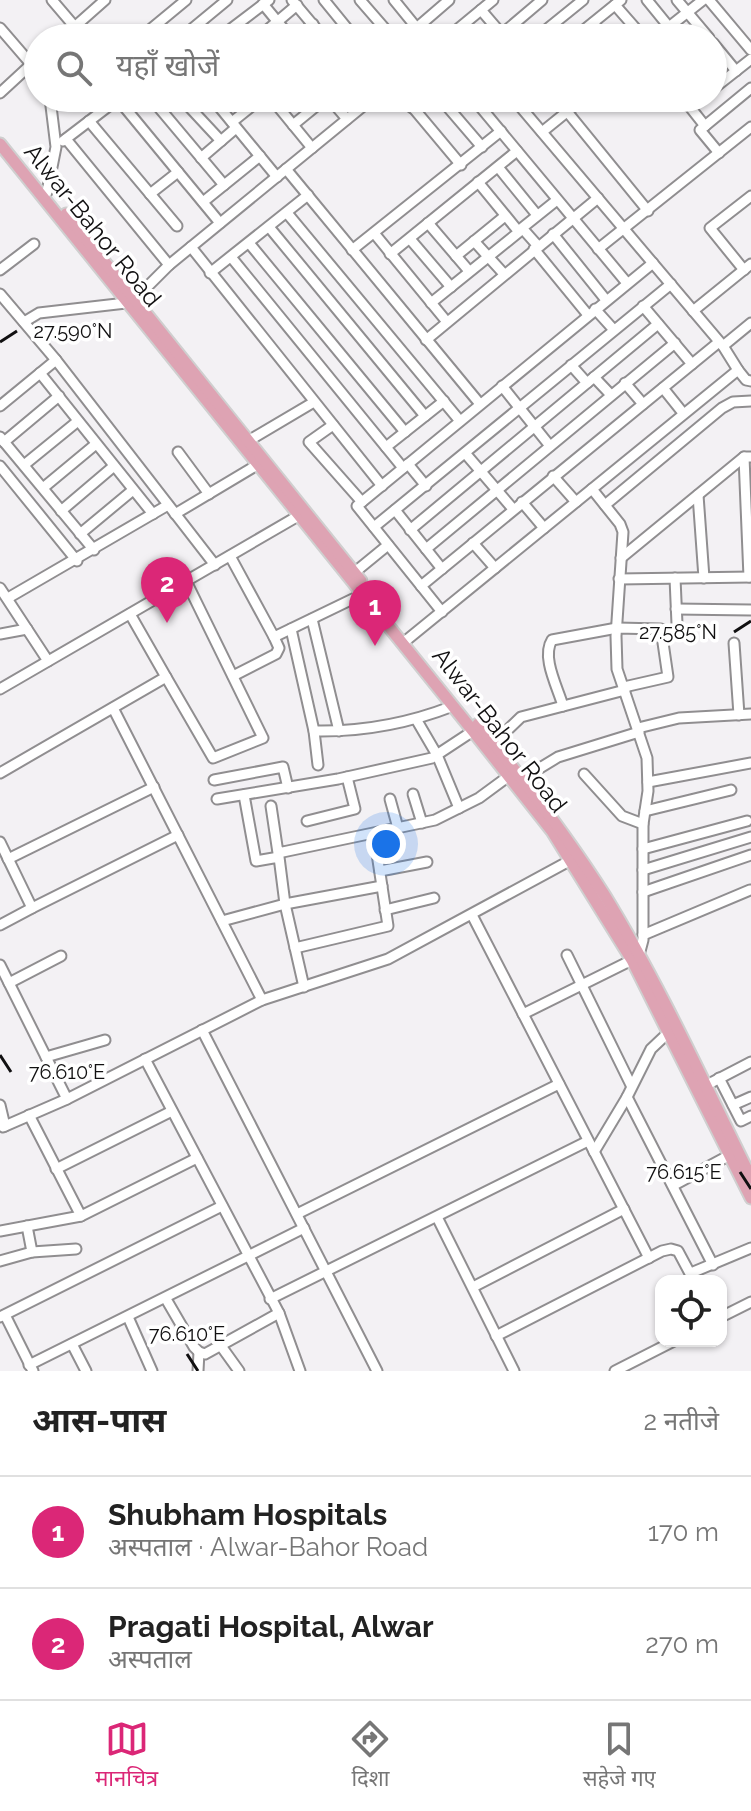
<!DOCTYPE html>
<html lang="hi">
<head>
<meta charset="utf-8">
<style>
  :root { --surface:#fff; --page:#f2f2f2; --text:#222; --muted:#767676; --line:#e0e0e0; --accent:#db2777 }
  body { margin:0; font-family:Raleway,"Noto Sans Devanagari",sans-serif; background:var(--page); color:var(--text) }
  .controls { position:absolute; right:24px; bottom:24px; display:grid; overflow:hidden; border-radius:16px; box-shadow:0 2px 6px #0004 }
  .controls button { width:72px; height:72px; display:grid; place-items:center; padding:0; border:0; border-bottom:2px solid var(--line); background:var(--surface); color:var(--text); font:40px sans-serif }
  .you { position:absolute; left:386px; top:844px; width:28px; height:28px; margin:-20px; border:6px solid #fff; border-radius:50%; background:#1a73e8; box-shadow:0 0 0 12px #1a73e833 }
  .badge { display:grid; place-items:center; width:52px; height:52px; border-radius:50%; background:var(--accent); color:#fff; font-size:26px; font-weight:700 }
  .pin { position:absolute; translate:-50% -66px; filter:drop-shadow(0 2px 4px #0008) }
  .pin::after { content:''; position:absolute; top:42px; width:28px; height:24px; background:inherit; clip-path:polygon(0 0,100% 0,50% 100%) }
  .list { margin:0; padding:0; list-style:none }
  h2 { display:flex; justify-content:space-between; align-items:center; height:104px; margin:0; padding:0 32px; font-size:34px }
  h2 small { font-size:26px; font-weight:400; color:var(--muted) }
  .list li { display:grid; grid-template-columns:52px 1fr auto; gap:24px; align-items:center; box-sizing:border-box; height:112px; padding:0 32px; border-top:2px solid var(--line) }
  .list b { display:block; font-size:30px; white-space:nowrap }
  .list p { margin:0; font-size:26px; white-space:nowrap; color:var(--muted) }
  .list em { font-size:26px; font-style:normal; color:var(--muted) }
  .icon { flex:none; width:44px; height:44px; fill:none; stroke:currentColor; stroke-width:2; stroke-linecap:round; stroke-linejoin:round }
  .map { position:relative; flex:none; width:751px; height:1371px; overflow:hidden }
  .search { position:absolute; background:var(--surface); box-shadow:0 2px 6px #0004; left:24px; right:24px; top:24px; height:88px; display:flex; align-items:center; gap:20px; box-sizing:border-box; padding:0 28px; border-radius:44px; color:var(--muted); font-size:30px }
  .sheet { height:328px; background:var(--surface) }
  nav { display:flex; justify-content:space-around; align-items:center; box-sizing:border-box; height:112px; border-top:2px solid var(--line); background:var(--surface); font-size:22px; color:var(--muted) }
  nav a { display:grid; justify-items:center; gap:4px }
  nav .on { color:var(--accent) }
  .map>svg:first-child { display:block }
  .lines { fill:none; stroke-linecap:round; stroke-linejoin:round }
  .minor-casing { stroke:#908e90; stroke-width:13 }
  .major-casing { stroke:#cfcfcf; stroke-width:15 }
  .minor { stroke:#fff; stroke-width:9 }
  .major { stroke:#dea3b3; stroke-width:11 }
  .ticks { fill:none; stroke:#111011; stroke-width:3 }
  .labels { text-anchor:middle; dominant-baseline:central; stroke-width:7; stroke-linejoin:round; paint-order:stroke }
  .street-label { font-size:24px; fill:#111011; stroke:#fff }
  .ticks-label { font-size:20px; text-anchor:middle; fill:#111011; stroke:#fff; stroke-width:7; stroke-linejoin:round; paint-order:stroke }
</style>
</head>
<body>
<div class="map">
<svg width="751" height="1371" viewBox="0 0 751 1371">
  <rect width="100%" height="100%" fill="#f3f1f4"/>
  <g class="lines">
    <!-- minor casing -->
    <g class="minor-casing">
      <g id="minor">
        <polyline points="52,0 75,27"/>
        <polyline points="292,0 324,38"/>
        <polyline points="324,0 355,38"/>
        <polyline points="360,0 393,38"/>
        <polyline points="394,0 416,27"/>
        <polyline points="647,0 678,38"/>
        <polyline points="677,0 709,38"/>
        <polyline points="709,0 751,50"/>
        <polyline points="263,4 291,38"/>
        <polyline points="615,5 644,38"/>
        <polyline points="481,10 505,38"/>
        <polyline points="593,23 606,38"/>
        <polyline points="0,28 31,64"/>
        <polyline points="502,34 542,0"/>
        <polyline points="62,38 105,0"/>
        <polyline points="140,38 186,0"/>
        <polyline points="181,38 227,0"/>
        <polyline points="219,38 269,0"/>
        <polyline points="258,38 297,5"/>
        <polyline points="296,38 313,24"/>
        <polyline points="405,38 449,0"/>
        <polyline points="447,38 493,0"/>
        <polyline points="536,38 583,0"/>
        <polyline points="574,38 621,0"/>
        <polyline points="655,38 703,0"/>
        <polyline points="713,43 736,71"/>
        <polyline points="713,89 751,59"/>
        <polyline points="0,93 38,58"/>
        <polyline points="117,98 220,223"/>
        <polyline points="151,98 224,185"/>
        <polyline points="181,98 221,141"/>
        <polyline points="212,98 277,177"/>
        <polyline points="271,98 312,148"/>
        <polyline points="329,98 347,119"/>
        <polyline points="405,98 461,165"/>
        <polyline points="440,98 482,147"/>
        <polyline points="473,98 627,283"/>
        <polyline points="513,98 723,346 738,370"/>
        <polyline points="556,98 648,211"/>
        <polyline points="702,98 690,107 705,126"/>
        <polyline points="412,108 423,98"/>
        <polyline points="89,121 177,226"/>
        <polyline points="232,122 262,98"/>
        <polyline points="293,125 326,98"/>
        <polyline points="542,132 584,98"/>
        <polyline points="66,139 169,265"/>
        <polyline points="63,141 118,99"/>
        <polyline points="719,153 700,130 751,88"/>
        <polyline points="201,158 236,128"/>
        <polyline points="498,167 537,215"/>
        <polyline points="286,169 480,404"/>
        <polyline points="47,192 56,147 50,98"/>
        <polyline points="150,194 178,172"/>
        <polyline points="203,202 260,156"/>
        <polyline points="287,213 460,421"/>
        <polyline points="428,223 469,271"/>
        <polyline points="269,227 425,416"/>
        <polyline points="374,233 447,322"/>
        <polyline points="553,234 606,300"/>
        <polyline points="410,239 451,287"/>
        <polyline points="474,241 504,274"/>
        <polyline points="249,243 405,432"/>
        <polyline points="538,246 522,228 557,200"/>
        <polyline points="191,247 382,486"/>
        <polyline points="534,249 588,315"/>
        <polyline points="598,249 751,127"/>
        <polyline points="352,250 501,131"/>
        <polyline points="390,254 517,151"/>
        <polyline points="456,256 505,216"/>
        <polyline points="231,257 403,468"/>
        <polyline points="0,270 34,244"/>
        <polyline points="744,270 710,228 751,196"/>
        <polyline points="210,273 308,195"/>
        <polyline points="0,294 56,360 215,565"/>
        <polyline points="431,303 519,232 478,182"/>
        <polyline points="643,306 692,364"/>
        <polyline points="595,309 614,330"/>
        <polyline points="693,311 751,264"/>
        <polyline points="24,322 39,313 126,303 135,299 169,265 373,98"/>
        <polyline points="426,340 598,198"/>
        <polyline points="723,346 751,323"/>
        <polyline points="571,365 587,383"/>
        <polyline points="40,373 153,514"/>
        <polyline points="594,377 611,395"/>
        <polyline points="625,383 643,404"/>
        <polyline points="502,386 550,446"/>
        <polyline points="663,388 683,413"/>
        <polyline points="0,406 56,360"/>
        <polyline points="333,425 309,442 362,502"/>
        <polyline points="0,437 94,550"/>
        <polyline points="248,441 314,402"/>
        <polyline points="4,442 59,396"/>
        <polyline points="386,447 444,401"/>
        <polyline points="178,452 209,494"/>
        <polyline points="465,453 513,509"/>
        <polyline points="744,457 749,577"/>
        <polyline points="408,464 426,486"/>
        <polyline points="24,465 78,421"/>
        <polyline points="0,466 77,561"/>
        <polyline points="553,476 576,502"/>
        <polyline points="43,488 96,444"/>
        <polyline points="592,489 620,524 623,532 616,636 617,669 647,758 648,791 643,824 643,940 639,955"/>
        <polyline points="698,495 704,578"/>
        <polyline points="522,502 544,528"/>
        <polyline points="605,505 722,408 733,402 751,401"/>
        <polyline points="395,510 442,569"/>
        <polyline points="61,511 114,466"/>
        <polyline points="175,514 257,465"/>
        <polyline points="374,527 671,284"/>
        <polyline points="410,530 658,324"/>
        <polyline points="80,534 133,490"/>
        <polyline points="473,543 495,568"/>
        <polyline points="426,549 675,343"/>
        <polyline points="230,556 274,637"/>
        <polyline points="621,558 744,457 751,457"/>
        <polyline points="355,572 388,545"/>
        <polyline points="675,578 677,624"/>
        <polyline points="619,579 751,577"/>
        <polyline points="421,586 719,342"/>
        <polyline points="0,588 48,661"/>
        <polyline points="8,598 168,505"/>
        <polyline points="676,609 751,610"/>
        <polyline points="442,612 357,506 653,263"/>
        <polyline points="312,619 339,731"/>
        <polyline points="291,629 314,731 318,765"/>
        <polyline points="0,634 27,629"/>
        <polyline points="403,643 738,370 746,380 751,381"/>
        <polyline points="734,643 739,715"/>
        <polyline points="233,676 276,654 279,648 274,637 363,594"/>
        <polyline points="166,677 213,758 263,738 186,581"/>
        <polyline points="0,689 305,512"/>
        <path d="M563,706c-5,-18 -22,-49 -11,-66l65,-12 44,1 7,48 -44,10"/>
        <polyline points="113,708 262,1000"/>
        <polyline points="416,719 437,755 459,808"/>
        <polyline points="638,728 679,718 751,714"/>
        <path d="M314,731c49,1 93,-7 139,-25"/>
        <polyline points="494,743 521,717 625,690"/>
        <polyline points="0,773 166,677 130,614"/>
        <polyline points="584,774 622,816 643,824"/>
        <polyline points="522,779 558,757 639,732"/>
        <polyline points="214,780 283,767 288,788"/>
        <polyline points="648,782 751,763"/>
        <polyline points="413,794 422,823"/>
        <polyline points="244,795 256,861 279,857 285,904 304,987"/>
        <polyline points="217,799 338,779 432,758 473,731"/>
        <polyline points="390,799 398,828"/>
        <polyline points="271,806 278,853 435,820 479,798 509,776"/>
        <polyline points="645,811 731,790"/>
        <polyline points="307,821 355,809 347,777"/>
        <polyline points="0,842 32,908 0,925"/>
        <polyline points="643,849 747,821"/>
        <polyline points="8,859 154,787"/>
        <polyline points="643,870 751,837"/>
        <polyline points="380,871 427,862"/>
        <polyline points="643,892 751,855"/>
        <polyline points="32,908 178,835"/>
        <polyline points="385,910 434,898"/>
        <polyline points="472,915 649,1258"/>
        <polyline points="222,921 285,904 382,886"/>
        <polyline points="643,935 750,890"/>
        <polyline points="295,948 388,926 374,834"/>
        <polyline points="567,955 631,1085"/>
        <polyline points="0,965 67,1099"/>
        <polyline points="9,983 61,956"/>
        <polyline points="523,1014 632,960"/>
        <polyline points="202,1030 377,1371"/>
        <polyline points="46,1057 105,1040"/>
        <polyline points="145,1059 279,1313 205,1354 199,1352 194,1347 166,1299"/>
        <polyline points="719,1078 741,1121 751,1116"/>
        <polyline points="701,1088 751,1062"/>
        <polyline points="627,1097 713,1265"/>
        <polyline points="0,1105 5,1126 3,1127"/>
        <polyline points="733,1105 751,1097"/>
        <polyline points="29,1115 81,1216"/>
        <polyline points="5,1126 67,1099 262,1000 388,959 571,860"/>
        <polyline points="594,1152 627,1097 651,1049 669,1032"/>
        <polyline points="56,1169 172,1111"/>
        <polyline points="674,1185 730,1155"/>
        <polyline points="297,1214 559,1084"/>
        <polyline points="437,1217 514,1371"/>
        <polyline points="27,1226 32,1252"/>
        <polyline points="0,1231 81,1216 197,1158"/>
        <polyline points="0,1261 32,1252 76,1249"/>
        <polyline points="691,1273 751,1248"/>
        <polyline points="473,1287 624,1209"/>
        <polyline points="270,1299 588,1141"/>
        <polyline points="279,1313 300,1371"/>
        <polyline points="5,1315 33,1371"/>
        <polyline points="0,1317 222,1206"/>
        <polyline points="128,1317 152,1371"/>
        <polyline points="721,1317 751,1302"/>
        <polyline points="496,1336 662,1251 671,1249 678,1251 694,1281"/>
        <polyline points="72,1344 86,1371"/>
        <polyline points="221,1346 239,1371"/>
        <polyline points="29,1365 304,1228"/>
        <polyline points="198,1371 199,1352"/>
        <polyline points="615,1371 674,1341"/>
      </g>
    </g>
    <!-- major casing -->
    <g class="major-casing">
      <g id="major">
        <polyline points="0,144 473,731 552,831 632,960 751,1198"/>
        <polyline points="66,214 361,581"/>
        <path d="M478,724c45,55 89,112 127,172 55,90 99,187 146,282"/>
      </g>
    </g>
    <!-- minor -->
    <use href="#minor" class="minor"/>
    <!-- major -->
    <use href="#major" class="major"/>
  </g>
  <!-- ticks -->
  <path class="ticks" d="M0,342l17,-11M734,632l17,-11M0,1055l11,17M740,1172l11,17M187,1354l11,17"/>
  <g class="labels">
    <!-- street labels -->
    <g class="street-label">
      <text transform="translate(93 225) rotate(51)">Alwar-Bahor Road</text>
      <text transform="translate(500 730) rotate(52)">Alwar-Bahor Road</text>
    </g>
  </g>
  <g class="ticks-label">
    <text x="73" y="338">27.590°N</text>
    <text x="678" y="639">27.585°N</text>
    <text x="67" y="1079">76.610°E</text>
    <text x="684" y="1179">76.615°E</text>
    <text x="187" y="1341">76.610°E</text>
  </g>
</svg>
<div class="controls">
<button><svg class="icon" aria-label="locate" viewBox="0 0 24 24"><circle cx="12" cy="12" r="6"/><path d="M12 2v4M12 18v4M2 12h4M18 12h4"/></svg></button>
</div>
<div class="you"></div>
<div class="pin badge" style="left:375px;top:646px">1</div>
<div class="pin badge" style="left:167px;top:623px">2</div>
<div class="search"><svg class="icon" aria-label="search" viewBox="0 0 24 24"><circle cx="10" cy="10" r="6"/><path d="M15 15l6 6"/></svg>यहाँ खोजें</div>
</div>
<section class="sheet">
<h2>आस-पास<small>2 नतीजे</small></h2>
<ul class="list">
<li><span class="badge">1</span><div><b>Shubham Hospitals</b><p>अस्पताल · Alwar-Bahor Road</p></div><em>170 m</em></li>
<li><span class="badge">2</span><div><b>Pragati Hospital, Alwar</b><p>अस्पताल</p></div><em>270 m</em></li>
</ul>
</section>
<nav>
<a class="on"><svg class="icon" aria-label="map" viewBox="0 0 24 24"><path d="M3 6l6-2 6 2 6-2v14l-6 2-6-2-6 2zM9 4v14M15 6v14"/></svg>मानचित्र</a>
<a><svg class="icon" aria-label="directions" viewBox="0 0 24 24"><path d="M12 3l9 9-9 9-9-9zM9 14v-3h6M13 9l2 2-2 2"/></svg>दिशा</a>
<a><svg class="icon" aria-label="saved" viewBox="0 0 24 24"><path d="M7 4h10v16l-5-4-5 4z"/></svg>सहेजे गए</a>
</nav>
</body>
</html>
